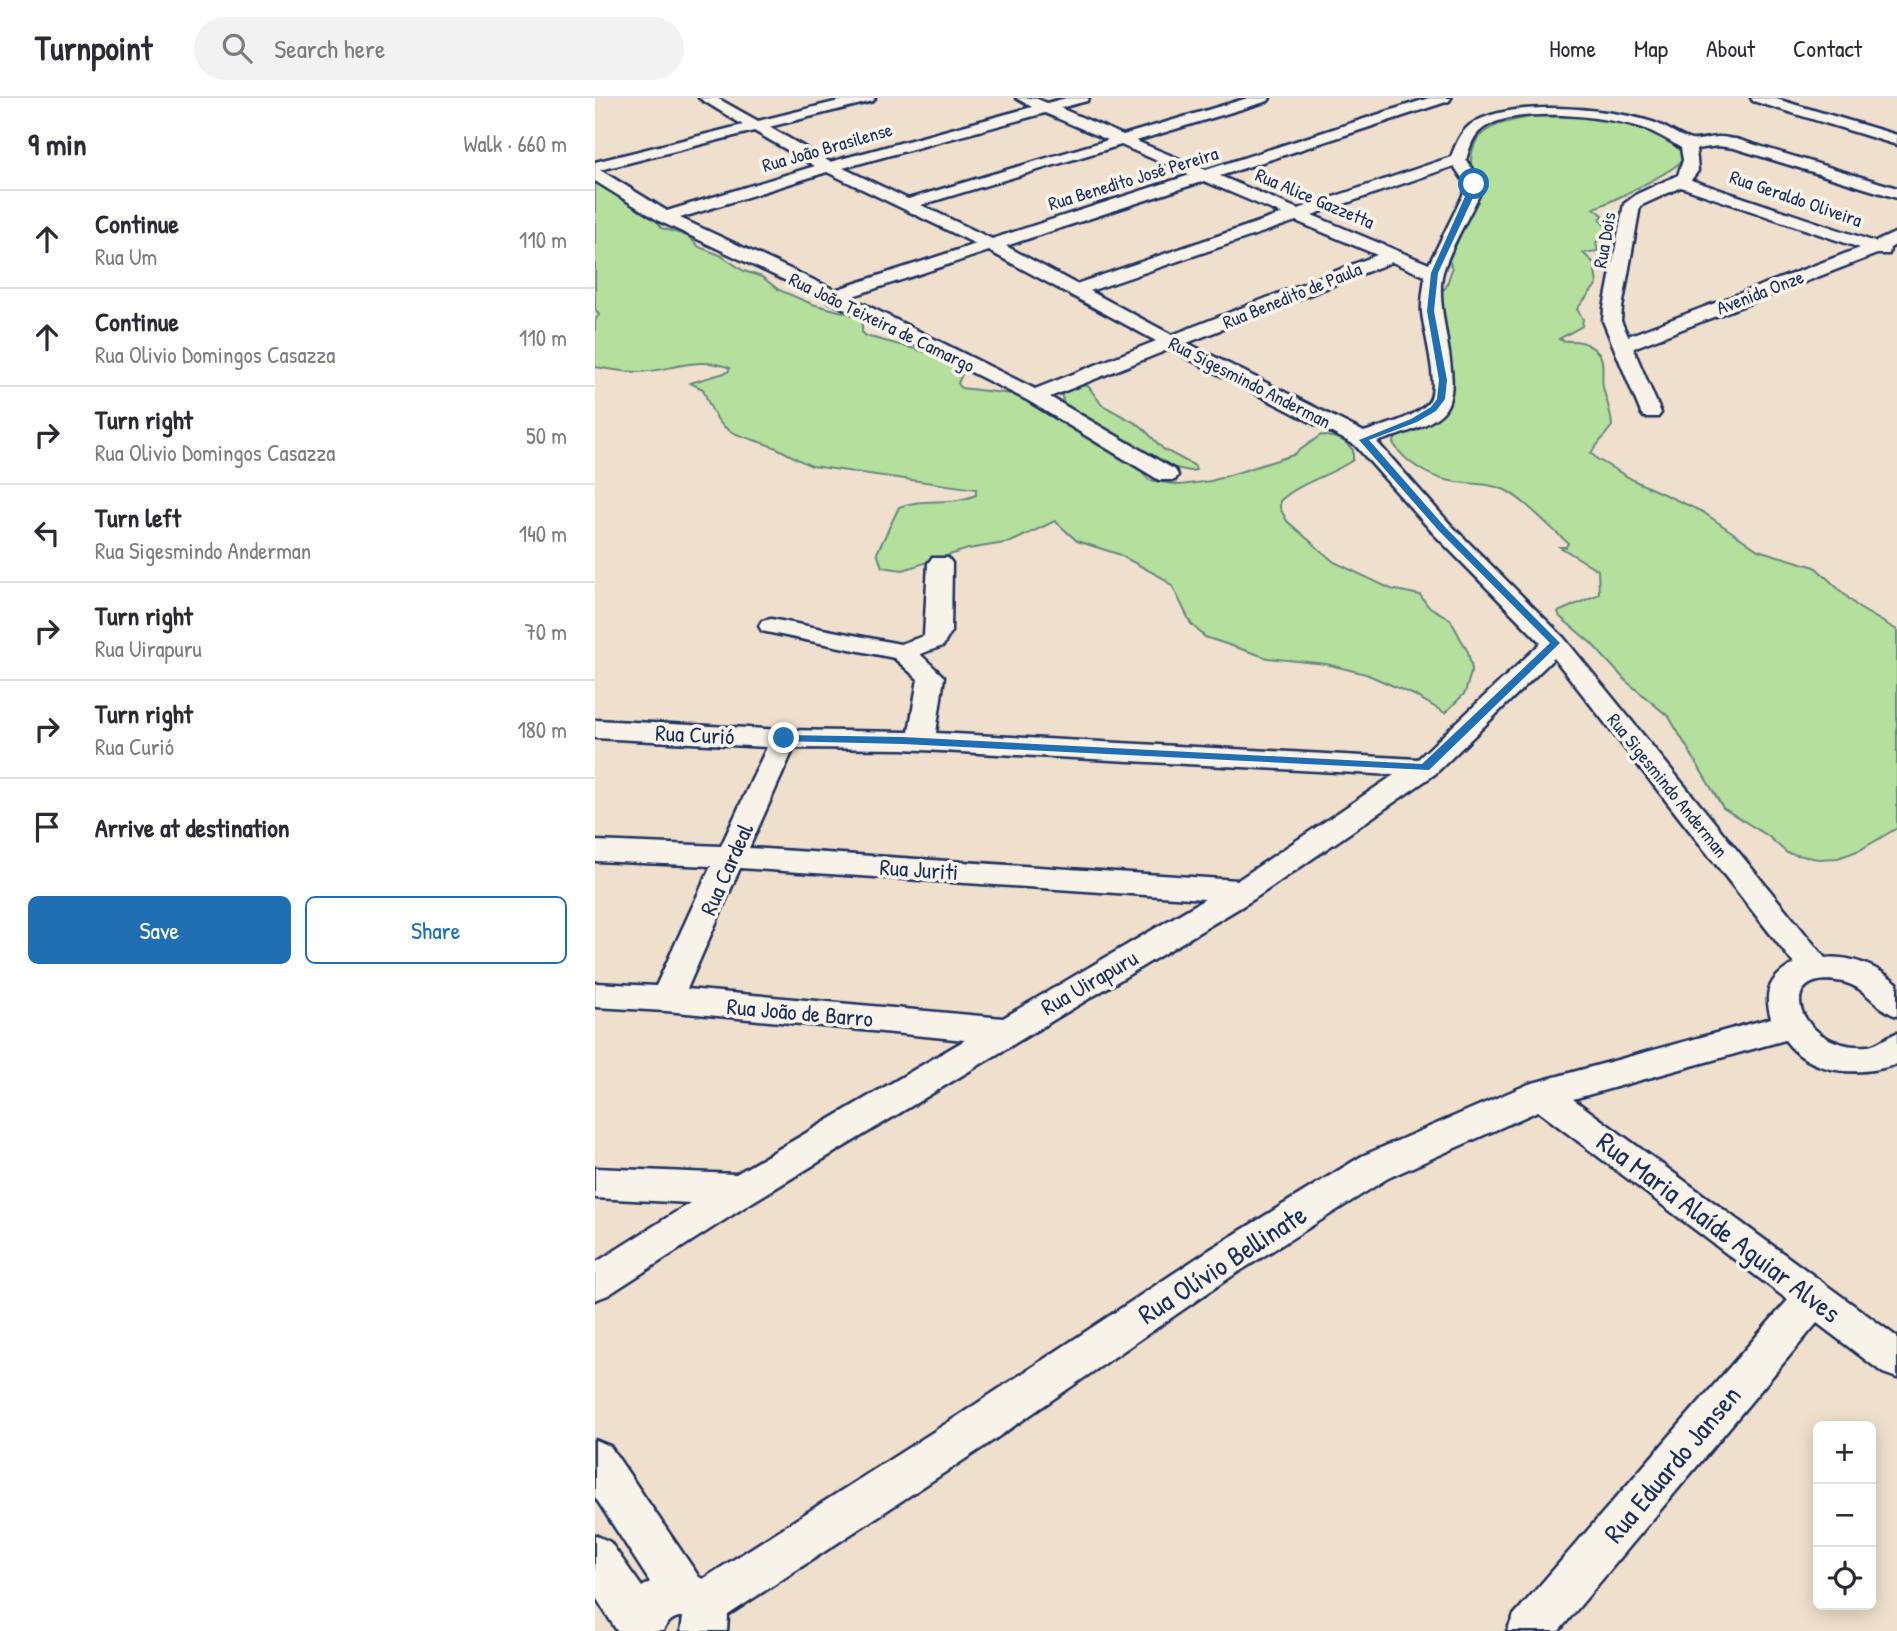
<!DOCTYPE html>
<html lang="en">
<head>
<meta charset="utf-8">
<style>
  :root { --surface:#fff; --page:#f2f2f3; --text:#2b2b33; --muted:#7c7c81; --line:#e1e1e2; --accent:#1f6fb2 }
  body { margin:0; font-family:"Patrick Hand",sans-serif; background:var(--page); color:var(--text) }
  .controls { position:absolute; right:21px; bottom:21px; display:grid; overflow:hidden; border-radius:10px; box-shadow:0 4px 18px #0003 }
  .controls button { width:63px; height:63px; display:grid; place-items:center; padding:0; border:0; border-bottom:2px solid var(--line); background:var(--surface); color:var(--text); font:35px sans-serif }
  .stop { position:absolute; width:21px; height:21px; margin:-16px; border:5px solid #1f6fb2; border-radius:50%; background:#fff }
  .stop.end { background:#1f6fb2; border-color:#fff; box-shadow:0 2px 7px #0008 }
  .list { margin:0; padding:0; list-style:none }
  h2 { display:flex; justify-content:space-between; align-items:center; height:91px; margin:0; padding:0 28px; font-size:30px }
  h2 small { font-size:23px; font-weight:400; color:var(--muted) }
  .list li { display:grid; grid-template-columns:46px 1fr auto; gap:21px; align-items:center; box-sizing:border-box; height:98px; padding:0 28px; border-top:2px solid var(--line) }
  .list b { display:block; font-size:26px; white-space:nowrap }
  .list p { margin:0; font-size:23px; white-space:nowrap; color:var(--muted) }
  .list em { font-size:23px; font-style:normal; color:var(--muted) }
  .actions { display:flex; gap:14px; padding:21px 28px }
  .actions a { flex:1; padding:16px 0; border:2px solid var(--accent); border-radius:10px; text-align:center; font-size:24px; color:var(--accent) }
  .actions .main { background:var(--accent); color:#fff }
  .icon { flex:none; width:38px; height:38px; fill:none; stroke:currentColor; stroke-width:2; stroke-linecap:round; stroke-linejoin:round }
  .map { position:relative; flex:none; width:1302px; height:1533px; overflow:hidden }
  header { display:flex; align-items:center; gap:42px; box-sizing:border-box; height:98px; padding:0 35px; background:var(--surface); border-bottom:2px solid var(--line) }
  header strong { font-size:33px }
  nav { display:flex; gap:38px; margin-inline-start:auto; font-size:24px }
  .search { width:490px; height:63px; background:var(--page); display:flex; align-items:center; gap:18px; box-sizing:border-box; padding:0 24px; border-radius:38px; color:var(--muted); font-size:26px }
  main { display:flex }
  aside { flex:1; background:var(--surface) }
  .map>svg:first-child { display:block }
  .green { fill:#b4df9d; stroke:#68877e; stroke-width:2 }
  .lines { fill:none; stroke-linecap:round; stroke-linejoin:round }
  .minor-casing { stroke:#1b2f5e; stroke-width:5 }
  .minor { fill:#f7f3e8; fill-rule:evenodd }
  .route { fill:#1f6fb2 }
  .labels { text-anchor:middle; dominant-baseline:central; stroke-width:7; stroke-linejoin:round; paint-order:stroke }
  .far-street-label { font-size:19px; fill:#1b2f5e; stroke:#f7f3e8 }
  .street-label { font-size:23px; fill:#1b2f5e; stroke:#f7f3e8 }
  .near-street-label { font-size:28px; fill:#1b2f5e; stroke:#f7f3e8 }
</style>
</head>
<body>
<header>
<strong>Turnpoint</strong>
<div class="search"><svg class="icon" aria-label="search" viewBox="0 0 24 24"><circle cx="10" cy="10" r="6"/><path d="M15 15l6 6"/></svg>Search here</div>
<nav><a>Home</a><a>Map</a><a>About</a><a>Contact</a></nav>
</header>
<main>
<aside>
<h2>9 min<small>Walk · 660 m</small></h2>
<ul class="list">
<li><svg class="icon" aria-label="ahead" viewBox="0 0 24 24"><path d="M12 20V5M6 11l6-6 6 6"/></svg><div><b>Continue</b><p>Rua Um</p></div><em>110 m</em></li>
<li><svg class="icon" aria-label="ahead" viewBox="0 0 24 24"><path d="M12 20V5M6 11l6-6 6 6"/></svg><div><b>Continue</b><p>Rua Olivio Domingos Casazza</p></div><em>110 m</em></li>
<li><svg class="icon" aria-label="right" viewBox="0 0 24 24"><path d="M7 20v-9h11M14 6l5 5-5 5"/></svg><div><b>Turn right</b><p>Rua Olivio Domingos Casazza</p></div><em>50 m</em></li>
<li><svg class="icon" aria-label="left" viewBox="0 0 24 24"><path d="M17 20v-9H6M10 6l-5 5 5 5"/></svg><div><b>Turn left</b><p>Rua Sigesmindo Anderman</p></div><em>140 m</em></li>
<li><svg class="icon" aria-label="right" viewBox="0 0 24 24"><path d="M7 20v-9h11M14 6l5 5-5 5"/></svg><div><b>Turn right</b><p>Rua Uirapuru</p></div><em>70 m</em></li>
<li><svg class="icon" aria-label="right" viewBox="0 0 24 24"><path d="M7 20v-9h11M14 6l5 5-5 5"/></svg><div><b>Turn right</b><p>Rua Curió</p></div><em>180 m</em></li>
<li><svg class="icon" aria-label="arrive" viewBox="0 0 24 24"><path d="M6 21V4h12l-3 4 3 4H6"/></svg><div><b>Arrive at destination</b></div></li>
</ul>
<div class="actions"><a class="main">Save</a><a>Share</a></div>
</aside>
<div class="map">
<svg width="1302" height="1533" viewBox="0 0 1302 1533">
  <rect width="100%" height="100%" fill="#eee0cc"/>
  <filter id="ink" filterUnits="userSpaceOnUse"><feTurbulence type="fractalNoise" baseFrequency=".0143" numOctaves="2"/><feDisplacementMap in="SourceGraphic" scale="14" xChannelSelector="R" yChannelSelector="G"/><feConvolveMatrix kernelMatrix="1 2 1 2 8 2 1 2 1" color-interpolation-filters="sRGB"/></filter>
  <g filter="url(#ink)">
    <!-- green -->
    <g class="green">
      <path d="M942,18l83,2 47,19 15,16 1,6c-6,11 -74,44 -89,49l9,7 -3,5 7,8 -11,15 2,8 -15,2 11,10 3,21 -20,25 6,10 -1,7 -23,13c8,4 19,0 27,5 24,12 14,24 17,43 3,14 8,22 9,39l-21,27 6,6 38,22 68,31 55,38 57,17 44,41 38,22v198l-37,22 -22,8 -20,1 -31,-6 -19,-17 -45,-28 -54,-91 -43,-36 -35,-38 -31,-26 -2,-5 41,-18 -1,-24 -38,-23h6l2,-4c-18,-15 -43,-43 -63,-53 -16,-7 -32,-6 -49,-8 -24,-3 -50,-18 -63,-39l7,-12 33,-16 1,-115 12,-13 6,-18 -9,-25 31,-41c-9,-64 -3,-77 63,-87z"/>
      <path d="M0,83l57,27 9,20 27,8 11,11 21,8 24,16 18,6 17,13 33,14 43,11 7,6v11l4,4 91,24 7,10 -6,13 3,5 60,7 34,7 8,-2 -2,-7 17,-8 10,1 14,19 39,21 22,23 32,17 1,4 -6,1 -44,-9 -3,12 6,6 31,5 31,-4 82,-26 28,-20 21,4 11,11v10c-23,16 -53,22 -73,41v7l7,13 47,41 57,27 29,6 8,11 22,13 18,33 4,17 -7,24 -20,20 -31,-18 -48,-21 -40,-10 -58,-6 -63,-21 -14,-13 -18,-37 -10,-9 -45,-24 -41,-13 -22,-20 -44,21 -43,7 -65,21 -21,-3 -5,-14 22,-46c25,-10 52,-1 77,-12v-6l-164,-23c-14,-5 -25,-14 -38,-19 -45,-17 -53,-9 -71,-58l-13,-6 38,-11 2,-4c-32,-13 -59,3 -91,4 -15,0 -30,-3 -44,-5v-47l4,-5 -4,-6z"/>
    </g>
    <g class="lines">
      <!-- minor casing -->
      <g class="minor-casing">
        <g id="minor">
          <path d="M104,0h18l41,23 93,-23h24l-2,3 -104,26 61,35 202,-55 -16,-9h19l12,5 19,-5h23l-2,3 -27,7 63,27 125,-37h22l-2,3 -132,40 70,29 223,-72h22l-2,3 -229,75 78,33 153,-52c4,-11 9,-24 19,-32 38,-27 136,-17 179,-4 15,4 26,13 39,18 9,4 22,-3 32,-2 5,0 11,2 16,2l161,49v10l-163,-50 -16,-2 -22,3 2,22 -7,9 184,62 22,-10v12l-7,4 -1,6h-12l-244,94 28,65 -3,4h-14l-3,-4 -38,-92 1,-13 20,-104 13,-10 41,-19 5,-15 -2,-12c-12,-8 -25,-15 -38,-20 -37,-12 -132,-24 -163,3 -8,7 -11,19 -14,29l16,24v5c-12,26 -31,57 -39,83 -11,40 26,117 -2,142 -17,15 -44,21 -64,28l73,82 114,114 261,320c25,-3 53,9 72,25v33c-20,-6 -31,-29 -54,-34 -73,-15 -45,70 25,64 10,-1 19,-10 29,-13v31c-36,13 -87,11 -112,-24l-212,59 324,238v41l-14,-5 -66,-50 -258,308h-52l7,-16 274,-315 -250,-189 -150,67 -156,98 -244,168 -260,171 -1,16h-46l2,-14c-10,-1 -16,6 -20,14h-46l-22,-35v-61l15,7 32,45 8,-5 -55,-85v-57l15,6 89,131 4,2 255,-163 248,-164 156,-96 167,-72 242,-66c-8,-27 -1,-41 23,-54l-240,-306 -119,116 -181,125 -500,302 -146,94 -13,5v-37l95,-60 -95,-5v-30l141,6 229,-134 -299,-29 -71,-4v-24l61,3 55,-120 -116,-5v-20l126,5 46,-99 -172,-9v-18l189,10 125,2 9,-53 -24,-21 -123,-25 -9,-2 -3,-5 3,-5 9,-2 129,25 24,-8 4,-73 4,-5h16l4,5 -1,69 -8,14 -23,8 24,23 -8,56 482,26 123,-116 -107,-109 -79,-89 -185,-96 -120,48 125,73 3,5 -3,5h-16l-132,-80 -200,-100 -168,-79 -64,-40v-19l148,-37zM450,15l63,27 -200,59 -65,-31zM159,33l61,35 -148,45 -67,-41zM526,47l69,30 -198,64 -71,-34zM859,68l12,18v5l-37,75 -117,-49zM232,74l149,72 -141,46 -155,-72zM609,83l78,33 -206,70 -70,-38zM1086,89l179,61 -232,88 -7,-15 1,-13 18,-102zM701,123l81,34 -205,80 -82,-44zM394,153l167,90 -121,48 -185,-92zM797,164l33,14c-1,12 -4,25 -3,37 2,20 19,76 6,90 -15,16 -44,22 -64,29l-177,-89zM199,650l109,1 491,26 -156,105 -489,-32zM145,770l465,31 -202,119 -316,-29z"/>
          <polygon points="1156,0 1178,0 1302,37 1302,47 1158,3"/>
        </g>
      </g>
      <!-- minor -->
      <use href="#minor" class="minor"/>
    </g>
  </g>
  <!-- route -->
  <polygon class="route" points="876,85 881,85 882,91 843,175 839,213 852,282 850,301 841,313 822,324 774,342 850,429 965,545 834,672 308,646 185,643 183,640 189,637 308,639 827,666 955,545 844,433 764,342 816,321 836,309 842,301 844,282 832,213 836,175"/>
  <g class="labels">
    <!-- far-street labels -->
    <g class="far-street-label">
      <text transform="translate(232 49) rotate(-16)">Rua João Brasilense</text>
      <text transform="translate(538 80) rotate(-17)">Rua Benedito José Pereira</text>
      <text transform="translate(720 100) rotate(23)">Rua Alice Gazzetta</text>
      <text transform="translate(1201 100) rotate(19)">Rua Geraldo Oliveira</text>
      <text transform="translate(1009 142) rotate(-80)">Rua Dois</text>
      <text transform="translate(1165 194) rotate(-21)">Avenida Onze</text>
      <text transform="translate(697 197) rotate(-22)">Rua Benedito de Paula</text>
      <text transform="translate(287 224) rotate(26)">Rua João Teixeira de Camargo</text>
      <text transform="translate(655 284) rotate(27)">Rua Sigesmindo Anderman</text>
      <text transform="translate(1073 687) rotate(51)">Rua Sigesmindo Anderman</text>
    </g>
    <!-- street labels -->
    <g class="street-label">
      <text transform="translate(100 636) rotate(3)">Rua Curió</text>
      <text transform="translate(131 771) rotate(-66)">Rua Cardeal</text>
      <text transform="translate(324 771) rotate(4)">Rua Juriti</text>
      <text transform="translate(494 884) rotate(-30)">Rua Uirapuru</text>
      <text transform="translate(205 914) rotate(5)">Rua João de Barro</text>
    </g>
    <!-- near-street labels -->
    <g class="near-street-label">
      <text transform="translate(1124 1129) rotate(37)">Rua Maria Alaíde Aguiar Alves</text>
      <text transform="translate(627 1166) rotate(-33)">Rua Olívio Bellinate</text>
      <text transform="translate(1077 1366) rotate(-50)">Rua Eduardo Jansen</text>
    </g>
  </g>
</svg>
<div class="controls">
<button>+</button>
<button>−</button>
<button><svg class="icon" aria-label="locate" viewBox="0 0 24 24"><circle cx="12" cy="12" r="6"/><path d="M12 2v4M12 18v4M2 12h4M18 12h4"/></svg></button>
</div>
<div class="stop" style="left:879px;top:86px"></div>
<div class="stop end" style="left:189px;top:640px"></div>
</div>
</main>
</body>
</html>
